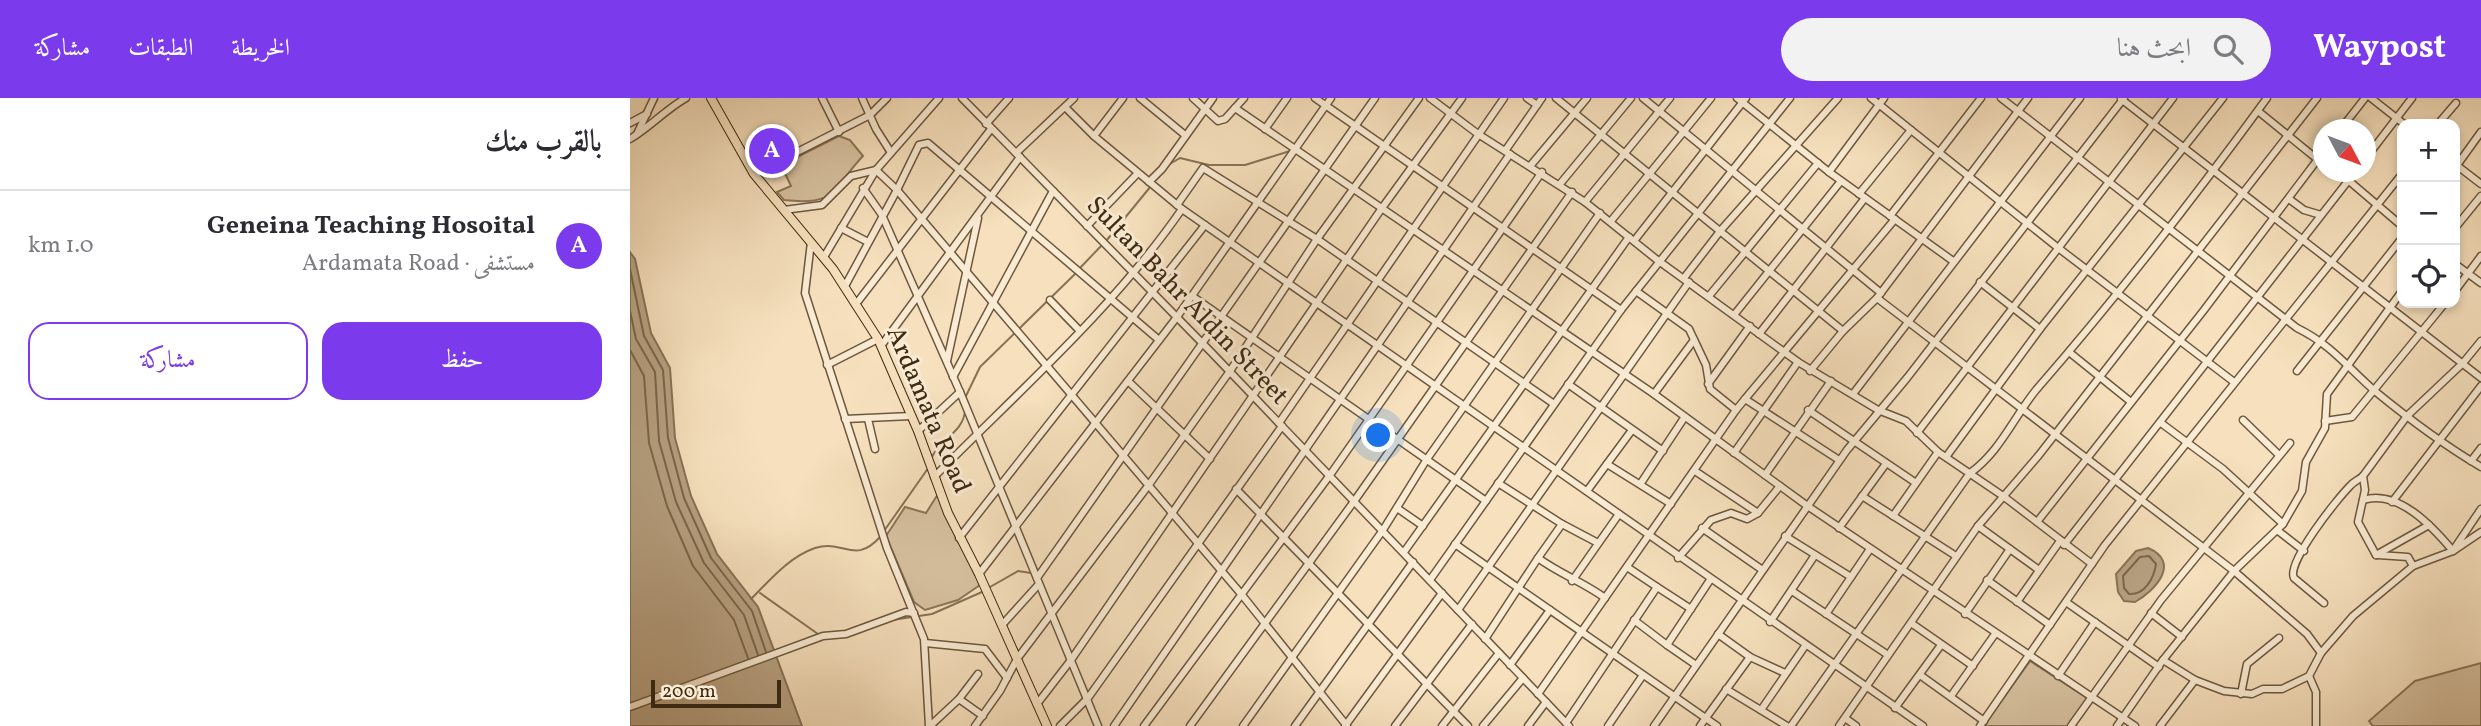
<!DOCTYPE html>
<html lang="ar">
<head>
<meta charset="utf-8">
<style>
  :root { --surface:#fff; --page:#f2f2f3; --text:#2b2b33; --muted:#7c7c81; --line:#e1e1e2; --accent:#7c3aed }
  body { margin:0; font-family:Vollkorn,Amiri,serif; background:var(--page); color:var(--text); direction:rtl }
  .controls { position:absolute; right:21px; top:21px; display:grid; overflow:hidden; border-radius:14px; box-shadow:0 4px 10px #0003 }
  .controls button { width:63px; height:63px; display:grid; place-items:center; padding:0; border:0; border-bottom:2px solid var(--line); background:var(--surface); color:var(--text); font:35px sans-serif }
  .compass { position:absolute; left:1683px; top:21px; width:63px; height:63px; border-radius:50%; background:var(--surface); box-shadow:0 4px 10px #0003; rotate:131deg }
  .scale { position:absolute; left:21px; bottom:18px; width:130px; box-sizing:border-box; padding-left:7px; border:4px solid #3f2a12; border-top:0; font-size:19px; line-height:24px; white-space:nowrap; color:#3f2a12; -webkit-text-stroke:5px #f9ebd4; paint-order:stroke }
  .you { position:absolute; left:749px; top:338px; width:24px; height:24px; margin:-18px; border:5px solid #fff; border-radius:50%; background:#1a73e8; box-shadow:0 0 0 10px #1a73e833 }
  .badge { display:grid; place-items:center; width:46px; height:46px; border-radius:50%; background:var(--accent); color:#fff; font-size:23px; font-weight:700 }
  .pin { position:absolute; translate:-50% -50%; border:4px solid #fff; box-shadow:0 2px 7px #0006 }
  .list { margin:0; padding:0; list-style:none }
  h2 { display:flex; justify-content:space-between; align-items:center; height:91px; margin:0; padding:0 28px; font-size:30px }
  h2 small { font-size:23px; font-weight:400; color:var(--muted) }
  .list li { display:grid; grid-template-columns:46px 1fr auto; gap:21px; align-items:center; box-sizing:border-box; height:112px; padding:0 28px; border-top:2px solid var(--line) }
  .list b { display:block; font-size:26px; white-space:nowrap }
  .list p { margin:0; font-size:23px; white-space:nowrap; color:var(--muted) }
  .list em { font-size:23px; font-style:normal; color:var(--muted) }
  .actions { display:flex; gap:14px; padding:21px 28px }
  .actions a { flex:1; padding:16px 0; border:2px solid var(--accent); border-radius:21px; text-align:center; font-size:24px; color:var(--accent) }
  .actions .main { background:var(--accent); color:#fff }
  .icon { flex:none; width:38px; height:38px; fill:none; stroke:currentColor; stroke-width:2; stroke-linecap:round; stroke-linejoin:round }
  .map { position:relative; flex:none; width:1851px; height:628px; overflow:hidden; direction:ltr }
  header { display:flex; align-items:center; gap:42px; box-sizing:border-box; height:98px; padding:0 35px; background:var(--accent); color:#fff }
  header strong { font-size:33px }
  nav { display:flex; gap:38px; margin-inline-start:auto; font-size:24px }
  .search { width:490px; height:63px; background:var(--page); display:flex; align-items:center; gap:18px; box-sizing:border-box; padding:0 24px; border-radius:38px; color:var(--muted); font-size:26px }
  main { display:flex }
  aside { flex:1; background:var(--surface) }
  .map>svg:first-child { display:block }
  .green { fill:#d7c1a0; stroke:#8b7659; stroke-width:2 }
  .water { fill:#b8a283; stroke:#887256; stroke-width:2 }
  .lines { fill:none; stroke-linecap:round; stroke-linejoin:round }
  .shore { stroke:#7c664a; stroke-width:2 }
  .stream { stroke:#887256; stroke-width:2 }
  .minor-casing { stroke:#6d583d; stroke-width:9 }
  .major-casing { stroke:#3f2a12; stroke-width:10 }
  .minor { stroke:#f9ebd4; stroke-width:6 }
  .major { stroke:#f6e0bd; stroke-width:8 }
  .labels { text-anchor:middle; dominant-baseline:central; stroke-width:6; stroke-linejoin:round; paint-order:stroke }
  .street-label { font-size:26px; fill:#3f2a12; stroke:#f9ebd4 }
</style>
</head>
<body>
<header>
<strong>Waypost</strong>
<div class="search"><svg class="icon" aria-label="search" viewBox="0 0 24 24"><circle cx="10" cy="10" r="6"/><path d="M15 15l6 6"/></svg>ابحث هنا</div>
<nav><a>الخريطة</a><a>الطبقات</a><a>مشاركة</a></nav>
</header>
<main>
<div class="map">
<svg width="1851" height="628" viewBox="0 0 1851 628">
  <rect width="100%" height="100%" fill="#f6e0bd"/>
  <filter id="stains"><feTurbulence type="fractalNoise" baseFrequency=".00286" numOctaves="4"/><feColorMatrix values="0 0 0 0 .2 0 0 0 0 .09 0 0 0 0 .02 0 0 0 .5 -.17"/></filter>
  <radialGradient id="worn" r=".72"><stop offset=".6" stop-color="#630" stop-opacity="0"/><stop offset="1" stop-color="#630" stop-opacity=".3"/></radialGradient>
  <!-- green -->
  <g class="green">
    <path d="M209,38l11,4 13,16c-32,34 -26,50 -79,44l-7,-8 14,-6 -10,-21z"/>
    <polygon points="308,396 350,487 328,502 295,512 284,504 256,438 275,409 296,415"/>
    <polygon points="1400,563 1457,600 1439,628 1353,628"/>
    <polygon points="1851,565 1851,628 1743,628 1739,623 1785,583"/>
  </g>
  <!-- water -->
  <g class="water">
    <polygon points="0,154 5,161 21,235 40,270 45,340 61,398 87,456 128,509 172,628 0,628"/>
    <path d="M1518,450c33,14 8,42 -13,54l-11,-1 -6,-9 -2,-18 20,-23z"/>
  </g>
  <g class="lines">
    <!-- shore -->
    <g class="shore">
      <polyline points="0,171 14,238 33,272 38,340 54,400 81,460 122,513 136,554"/>
      <polyline points="0,213 6,241 25,274 29,343 46,404 74,465 114,517 128,557"/>
      <polyline points="0,252 14,278 19,345 37,408 63,468 104,522 118,560"/>
      <path d="M1519,458l7,8c-2,14 -11,31 -27,30l-5,-6 -1,-12 17,-19z"/>
    </g>
    <!-- stream -->
    <g class="stream">
      <polyline points="538,67 550,60 579,67 615,67 660,53"/>
      <polyline points="476,143 521,88"/>
      <polyline points="449,171 472,147"/>
      <polyline points="335,300 350,269 446,175"/>
      <path d="M301,361c8,-20 32,-26 34,-48"/>
      <polyline points="254,433 299,369"/>
      <polyline points="429,455 461,408"/>
      <polyline points="360,489 388,473 401,475"/>
      <polyline points="130,495 188,536"/>
      <path d="M121,501c19,-19 38,-42 64,-51 30,-9 39,18 66,-12"/>
      <polyline points="262,522 302,516 352,494"/>
    </g>
    <!-- minor casing -->
    <g class="minor-casing">
      <g id="minor">
        <polyline points="192,0 209,34"/>
        <polyline points="232,0 246,31 260,53"/>
        <polyline points="309,0 246,72 267,92 289,47 298,45 529,242"/>
        <polyline points="332,0 581,254 939,628"/>
        <polyline points="493,0 464,38 552,111 1293,628"/>
        <polyline points="510,0 555,37"/>
        <polyline points="563,0 588,23 595,21 614,0"/>
        <polyline points="685,0 991,212"/>
        <polyline points="800,0 848,36 955,104 1026,161 1168,264 1248,312 1276,323 1308,354 1373,398 1462,466"/>
        <polyline points="897,0 907,7"/>
        <polyline points="926,0 1213,233"/>
        <polyline points="1013,0 1251,195"/>
        <polyline points="1107,0 1199,74 1323,163"/>
        <polyline points="1241,0 1427,149 1604,284"/>
        <path d="M1371,0l296,230c35,17 51,40 79,64 33,27 68,53 105,75"/>
        <polyline points="1741,0 1774,26"/>
        <polyline points="1491,1 1851,280"/>
        <polyline points="435,9 464,38"/>
        <polyline points="605,10 1024,296 1176,407 1505,628"/>
        <polyline points="1628,13 1687,61"/>
        <polyline points="0,25 17,16"/>
        <polyline points="356,26 379,0"/>
        <polyline points="1808,26 1826,5"/>
        <polyline points="635,31 657,0"/>
        <polyline points="1710,32 1735,0"/>
        <polyline points="7,36 24,0"/>
        <path d="M0,41c20,-12 35,-29 56,-41"/>
        <polyline points="875,53 912,0"/>
        <polyline points="386,55 444,0"/>
        <polyline points="1736,60 1782,0"/>
        <polyline points="1825,66 1851,86"/>
        <polyline points="901,67 957,0"/>
        <polyline points="1825,70 1851,34"/>
        <polyline points="1199,74 1254,0"/>
        <polyline points="124,76 240,17 257,0"/>
        <polyline points="1718,82 1772,128"/>
        <polyline points="519,84 532,71 583,0"/>
        <polyline points="930,86 1001,0"/>
        <polyline points="233,90 252,117 330,294 468,628"/>
        <polyline points="1229,96 1281,32"/>
        <polyline points="1659,101 1674,112 1691,117"/>
        <polyline points="955,104 1040,0"/>
        <polyline points="547,107 573,70 687,141 924,306"/>
        <polyline points="154,112 192,107 221,78 246,72"/>
        <polyline points="1260,118 1351,0"/>
        <polyline points="981,123 1081,0"/>
        <polyline points="457,128 507,76"/>
        <polyline points="211,130 238,144"/>
        <polyline points="1825,130 1851,98"/>
        <polyline points="1004,143 1116,0"/>
        <polyline points="181,144 175,195 257,450 294,541 299,628"/>
        <polyline points="194,159 246,72"/>
        <polyline points="1825,166 1851,185"/>
        <polyline points="1054,180 1091,132 1208,0"/>
        <polyline points="1350,184 1410,231"/>
        <polyline points="215,188 267,92 612,497 717,628"/>
        <polyline points="1006,193 1059,231 1076,267 1080,291 1106,312 1115,301 1209,362"/>
        <polyline points="1825,193 1851,158"/>
        <polyline points="562,198 856,403"/>
        <polyline points="1079,198 1188,65"/>
        <polyline points="1247,200 1604,473 1677,536 1691,555"/>
        <polyline points="420,202 449,232"/>
        <polyline points="226,206 361,31"/>
        <polyline points="1104,217 1211,83"/>
        <polyline points="1129,236 1235,100"/>
        <polyline points="251,248 390,59"/>
        <polyline points="1439,254 1501,304"/>
        <polyline points="317,263 348,120"/>
        <polyline points="197,267 248,241"/>
        <polyline points="1180,273 1213,233 1247,200 1398,0"/>
        <polyline points="1667,273 1772,140"/>
        <polyline points="323,279 423,93"/>
        <polyline points="498,283 580,361"/>
        <polyline points="938,286 1033,353"/>
        <polyline points="1078,286 1120,228"/>
        <polyline points="1024,296 1064,242"/>
        <polyline points="1223,296 1450,0"/>
        <polyline points="1115,301 1265,121"/>
        <polyline points="1178,312 1286,385"/>
        <polyline points="215,321 281,318"/>
        <polyline points="238,321 245,351"/>
        <polyline points="1613,322 1649,357"/>
        <polyline points="1695,323 1722,319 1815,205"/>
        <polyline points="649,325 874,0"/>
        <polyline points="1531,325 1593,371 1653,426"/>
        <polyline points="288,333 330,294"/>
        <polyline points="1287,335 1543,0"/>
        <polyline points="1104,355 1168,264"/>
        <polyline points="1316,359 1410,231 1593,0"/>
        <polyline points="1841,363 1851,350"/>
        <polyline points="977,366 1041,406"/>
        <polyline points="1065,373 1128,415"/>
        <polyline points="1135,377 1201,283"/>
        <path d="M304,379c85,-86 179,-168 248,-268"/>
        <path d="M868,385l64,41 -24,34c22,16 45,24 67,40"/>
        <polyline points="1011,385 1054,320"/>
        <polyline points="606,391 838,628"/>
        <polyline points="957,393 1002,332"/>
        <polyline points="1232,398 1326,458"/>
        <path d="M1733,402c35,-11 69,26 90,51"/>
        <polyline points="1762,404 1851,288"/>
        <polyline points="767,410 793,428"/>
        <polyline points="1263,418 1308,354"/>
        <polyline points="1407,424 1574,212 1694,53"/>
        <polyline points="932,426 968,445"/>
        <polyline points="1348,428 1409,472"/>
        <polyline points="1072,430 1131,471"/>
        <polyline points="1209,430 1255,367"/>
        <polyline points="1647,432 1674,453"/>
        <polyline points="1155,438 1221,479"/>
        <polyline points="329,440 575,127"/>
        <polyline points="825,446 1087,628"/>
        <polyline points="1434,447 1725,74"/>
        <polyline points="1824,451 1851,411"/>
        <polyline points="774,454 999,139"/>
        <polyline points="1746,457 1728,424 1735,392 1733,378 1777,318 1833,265 1851,243"/>
        <polyline points="1746,457 1799,427"/>
        <polyline points="1748,457 1778,459 1783,468"/>
        <polyline points="1048,460 1081,422 1101,415 1117,421 1128,415 1150,388"/>
        <polyline points="349,476 547,219 701,0"/>
        <polyline points="407,480 745,0"/>
        <polyline points="800,482 991,212 1160,0"/>
        <polyline points="1357,482 1420,527"/>
        <polyline points="942,483 989,416"/>
        <polyline points="1027,489 1061,511"/>
        <polyline points="1162,493 1258,557"/>
        <polyline points="1387,504 1430,443"/>
        <polyline points="1436,504 1529,569"/>
        <path d="M1694,505l-30,-25c-8,-15 43,-79 56,-92 4,-5 9,-6 13,-10"/>
        <polyline points="828,512 1059,184"/>
        <polyline points="1521,515 1552,539"/>
        <polyline points="1196,516 1240,451"/>
        <polyline points="1335,516 1380,451"/>
        <polyline points="1004,522 1037,547"/>
        <polyline points="1140,524 1185,457"/>
        <polyline points="1281,525 1343,568"/>
        <polyline points="372,527 409,486"/>
        <polyline points="1088,536 1120,559 1155,575"/>
        <polyline points="855,541 908,460"/>
        <polyline points="295,545 355,551 377,580"/>
        <polyline points="1533,562 1565,582 1594,593 1622,596 1633,591 1652,591 1679,578 1691,555 1723,518 1783,468 1823,453 1851,434"/>
        <polyline points="880,567 920,512"/>
        <polyline points="1066,567 1037,547 1080,482"/>
        <polyline points="1290,577 1354,623"/>
        <polyline points="1428,578 1465,524"/>
        <polyline points="1679,578 1686,594 1686,628"/>
        <polyline points="1096,591 1157,628"/>
        <polyline points="908,596 1106,312"/>
        <polyline points="1611,596 1617,566 1649,540"/>
        <polyline points="1321,598 1365,536"/>
        <polyline points="329,601 348,576"/>
        <polyline points="407,606 441,562 752,110 832,0"/>
        <polyline points="0,609 193,538 216,536 276,514 284,515"/>
        <polyline points="1265,610 1311,547"/>
        <polyline points="1131,612 1175,548"/>
        <polyline points="1215,620 1226,628"/>
        <polyline points="936,625 1027,489 997,469"/>
        <polyline points="300,628 329,601 353,618"/>
        <polyline points="345,628 370,593 387,561 518,388 600,273 687,141 789,0"/>
        <polyline points="430,628 458,600 652,328"/>
        <polyline points="484,628 880,56"/>
        <polyline points="514,628 700,377 912,74"/>
        <polyline points="560,628 725,402 942,94"/>
        <polyline points="613,628 753,432 797,361 970,115"/>
        <polyline points="665,628 783,464"/>
        <polyline points="715,628 812,495"/>
        <polyline points="765,628 842,526"/>
        <polyline points="812,628 869,555"/>
        <polyline points="853,628 893,580"/>
        <polyline points="898,628 916,604"/>
        <polyline points="978,628 1013,577"/>
        <polyline points="1024,628 1217,352 1277,280 1494,0"/>
        <polyline points="1070,628 1120,559"/>
        <path d="M1161,628l179,-253c29,-20 44,-56 66,-83 81,-93 158,-192 231,-292"/>
        <polyline points="1209,628 1348,428 1409,357 1687,0"/>
        <polyline points="1350,628 1475,447 1772,76"/>
        <polyline points="1441,628 1531,502 1660,345"/>
        <polyline points="1487,628 1533,562 1604,473 1653,426 1672,393 1676,364 1695,330 1697,296 1772,193"/>
        <polyline points="1530,628 1565,582"/>
      </g>
    </g>
    <!-- major casing -->
    <g class="major-casing">
      <polyline id="major" points="81,0 124,76 203,171 248,241 288,333 318,415 349,476 417,628"/>
    </g>
    <!-- minor -->
    <use href="#minor" class="minor"/>
    <!-- major -->
    <use href="#major" class="major"/>
  </g>
  <g class="labels">
    <!-- street labels -->
    <g class="street-label">
      <text transform="translate(557 203) rotate(46)">Sultan Bahr Aldin Street</text>
      <text transform="translate(298 312) rotate(67)">Ardamata Road</text>
    </g>
  </g>
  <rect width="100%" height="100%" filter="url(#stains)"/>
  <rect width="100%" height="100%" fill="url(#worn)"/>
</svg>
<div class="controls">
<button>+</button>
<button>−</button>
<button><svg class="icon" aria-label="locate" viewBox="0 0 24 24"><circle cx="12" cy="12" r="6"/><path d="M12 2v4M12 18v4M2 12h4M18 12h4"/></svg></button>
</div>
<svg class="compass" viewBox="-18 -18 36 36"><path d="M0-13l5 13h-10z" fill="#e53935"/><path d="M0 13l5-13h-10z" fill="#7c7c81"/></svg>
<div class="scale">200 m</div>
<div class="you"></div>
<div class="pin badge" style="left:142px;top:53px">A</div>
</div>
<aside>
<h2>بالقرب منك<small></small></h2>
<ul class="list">
<li><span class="badge">A</span><div><b>Geneina Teaching Hosoital</b><p>مستشفى · Ardamata Road</p></div><em>1.0 km</em></li>
</ul>
<div class="actions"><a class="main">حفظ</a><a>مشاركة</a></div>
</aside>
</main>
</body>
</html>
